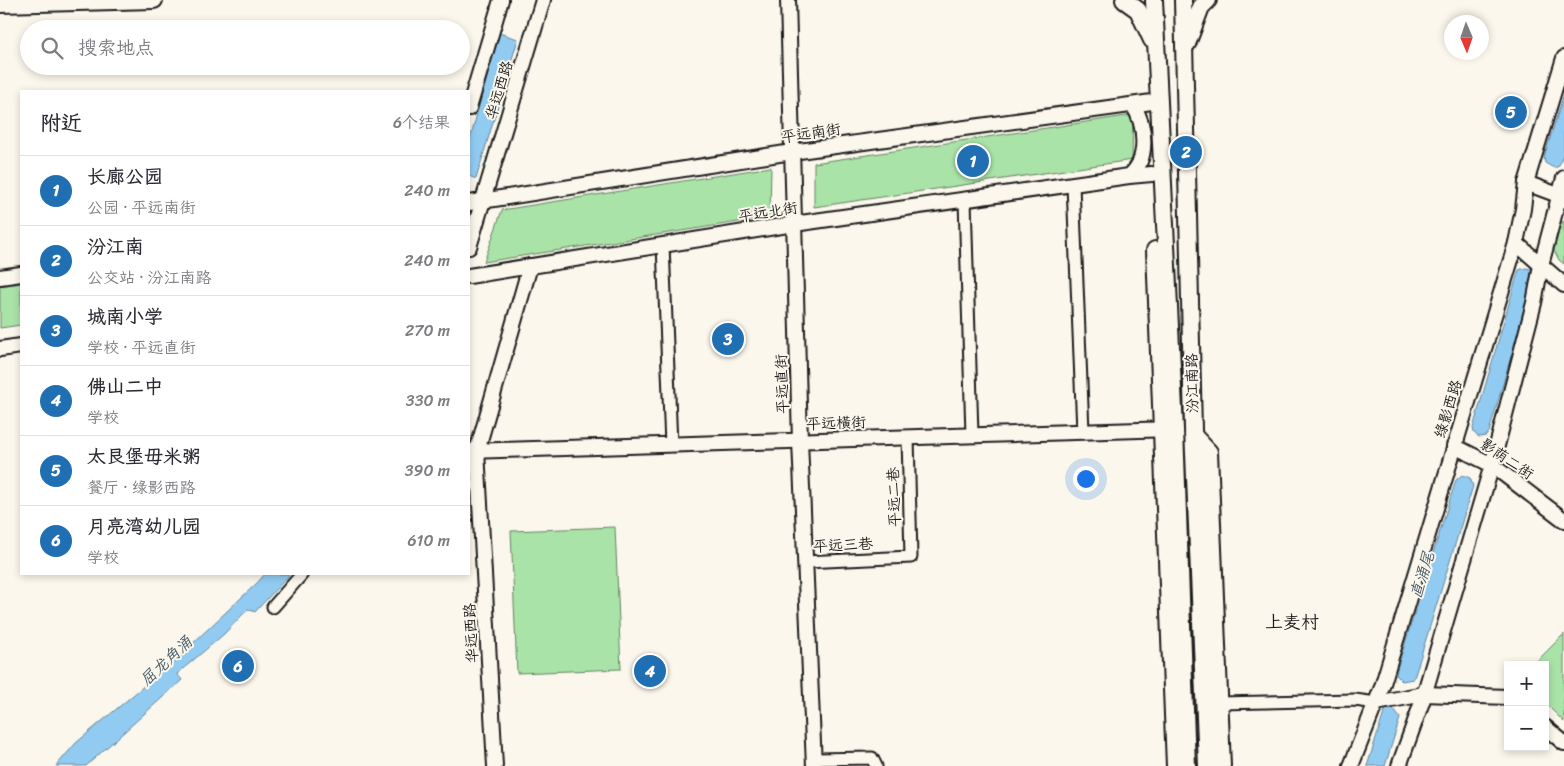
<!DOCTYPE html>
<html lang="zh">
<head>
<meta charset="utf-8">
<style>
  :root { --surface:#fff; --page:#f7f7f7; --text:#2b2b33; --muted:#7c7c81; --line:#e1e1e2; --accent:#1f6fb2 }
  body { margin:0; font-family:Sriracha,"LXGW WenKai TC",sans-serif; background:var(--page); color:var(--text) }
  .controls { position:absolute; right:15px; bottom:15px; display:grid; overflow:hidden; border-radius:0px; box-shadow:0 2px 8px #0003 }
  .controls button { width:45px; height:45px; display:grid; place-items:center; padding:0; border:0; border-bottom:1px solid var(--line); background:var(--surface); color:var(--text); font:25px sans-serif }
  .compass { position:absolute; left:1444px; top:15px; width:45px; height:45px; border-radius:50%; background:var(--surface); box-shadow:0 2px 8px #0003; rotate:178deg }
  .you { position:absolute; left:1085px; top:478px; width:18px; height:18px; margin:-12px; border:4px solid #fff; border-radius:50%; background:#1a73e8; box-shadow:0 0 0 8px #1a73e833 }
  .badge { display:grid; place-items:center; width:32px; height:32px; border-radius:50%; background:var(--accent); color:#fff; font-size:16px; font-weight:700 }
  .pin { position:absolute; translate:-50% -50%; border:2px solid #fff; box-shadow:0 1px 5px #0006 }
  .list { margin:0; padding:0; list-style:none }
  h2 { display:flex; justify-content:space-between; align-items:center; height:65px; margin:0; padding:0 20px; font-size:21px }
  h2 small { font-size:16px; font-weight:400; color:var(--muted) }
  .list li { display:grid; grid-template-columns:32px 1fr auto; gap:15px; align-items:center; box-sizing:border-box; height:70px; padding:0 20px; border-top:1px solid var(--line) }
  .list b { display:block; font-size:19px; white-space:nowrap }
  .list p { margin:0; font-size:16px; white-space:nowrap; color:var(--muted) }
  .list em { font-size:16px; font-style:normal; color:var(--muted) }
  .icon { flex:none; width:28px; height:28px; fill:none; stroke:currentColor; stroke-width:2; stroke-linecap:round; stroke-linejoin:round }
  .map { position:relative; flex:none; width:1564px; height:766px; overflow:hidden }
  .search { position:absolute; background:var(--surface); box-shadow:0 2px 8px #0003; left:20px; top:20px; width:450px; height:55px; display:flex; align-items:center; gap:12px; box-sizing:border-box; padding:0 18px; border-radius:28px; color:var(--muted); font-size:19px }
  .panel { position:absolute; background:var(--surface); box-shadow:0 2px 8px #0003; left:20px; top:90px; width:450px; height:485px; border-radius:0px }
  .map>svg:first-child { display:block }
  .green { fill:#aae3a8; stroke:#638062 }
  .water { fill:#92cbf2; stroke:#63859c }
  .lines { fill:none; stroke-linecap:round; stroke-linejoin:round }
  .minor-casing { stroke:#1c1c1c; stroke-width:15 }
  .tertiary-casing { stroke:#1c1c1c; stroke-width:18 }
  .secondary-casing { stroke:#1c1c1c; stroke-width:20 }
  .minor { stroke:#fbf7ec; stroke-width:11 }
  .tertiary { stroke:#fbf7ec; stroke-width:14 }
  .secondary { stroke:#fbf7ec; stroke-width:16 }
  .labels { text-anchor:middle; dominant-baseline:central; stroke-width:4; stroke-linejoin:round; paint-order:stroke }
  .street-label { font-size:15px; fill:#1c1c1c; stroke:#fbf7ec }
  .water-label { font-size:16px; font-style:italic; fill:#455967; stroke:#fbf7ec }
  .quarter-label { font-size:18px; fill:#1c1c1c; stroke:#fbf7ec }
</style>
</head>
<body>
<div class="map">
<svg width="1564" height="766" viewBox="0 0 1564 766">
  <rect width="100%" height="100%" fill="#fbf7ec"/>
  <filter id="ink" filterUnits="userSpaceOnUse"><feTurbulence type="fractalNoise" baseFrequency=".02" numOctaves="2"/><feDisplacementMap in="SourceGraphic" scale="10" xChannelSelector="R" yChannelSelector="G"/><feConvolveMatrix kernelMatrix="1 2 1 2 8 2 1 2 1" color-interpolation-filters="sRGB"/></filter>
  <g filter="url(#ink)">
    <!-- green -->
    <g class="green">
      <polygon points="1133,115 1132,160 814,207 814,163"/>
      <polygon points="771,167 770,217 484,262 502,210"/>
      <polygon points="1564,221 1564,264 1559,260 1554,250 1561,223"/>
      <polygon points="21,283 21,325 0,328 0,286"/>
      <polygon points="615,527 621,669 517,673 511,531"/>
      <polygon points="1564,634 1564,722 1545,703 1545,665 1533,665"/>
    </g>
    <!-- water -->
    <g class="water">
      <polygon points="499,33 518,39 476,179 469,176 469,143"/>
      <polygon points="1564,94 1564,152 1559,166 1554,168 1545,163 1544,157"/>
      <polygon points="1525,268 1531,269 1535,274 1489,432 1486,436 1479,437 1474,433 1473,428 1517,276 1519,270"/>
      <polygon points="1462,475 1470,478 1473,486 1415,675 1413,679 1402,681 1396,675 1397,669 1456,480"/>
      <polygon points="265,574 290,574 255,612 248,609 224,634 177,674 182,680 86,766 56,766 76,743 176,659 257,583"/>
      <polygon points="1389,709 1394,710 1400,718 1385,766 1367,766 1385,710"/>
    </g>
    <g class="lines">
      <!-- minor casing -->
      <g class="minor-casing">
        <g id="minor">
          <polyline points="1073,185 1083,431"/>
          <polyline points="965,200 972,435"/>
          <polyline points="663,245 671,445"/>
          <polyline points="805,562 911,557 908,437"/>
          <polyline points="273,607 302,574"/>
          <polyline points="1219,703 1355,700 1376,703"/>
          <polyline points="814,759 872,758 876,766"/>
        </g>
      </g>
      <!-- tertiary casing -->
      <g class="tertiary-casing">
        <g id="tertiary">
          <polyline points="788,0 800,441 814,766"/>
          <polyline points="469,108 501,0"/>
          <polyline points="1129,176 1152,174"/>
          <polyline points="1526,183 1558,195 1564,200"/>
          <polyline points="469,203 792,152 1159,101"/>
          <polyline points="1516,243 1564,285"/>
          <polyline points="469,247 543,0"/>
          <path d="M469,276l325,-52 335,-48c20,-15 17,-51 4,-71"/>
          <polyline points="0,277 21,274"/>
          <polyline points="0,349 21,346"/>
          <polyline points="1454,446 1492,465 1564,520"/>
          <polyline points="469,451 1172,429"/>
          <polyline points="1376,703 1424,694 1508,697"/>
          <polyline points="1545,727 1564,743"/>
          <polyline points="495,766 477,451 530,266"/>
          <polyline points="1351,766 1382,687 1516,243 1523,209 1526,183 1564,58"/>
          <polyline points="1399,766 1422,702 1492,465 1534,303 1541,265 1564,178"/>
        </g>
      </g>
      <!-- secondary casing -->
      <g class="secondary-casing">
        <g id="secondary">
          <polyline points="1124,0 1138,10 1152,40"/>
          <polyline points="1154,0 1175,429 1187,766"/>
          <polyline points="1183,0 1193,429 1207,766"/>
          <polyline points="0,4 154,0"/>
          <polyline points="1187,44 1201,7 1208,0"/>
          <polyline points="1155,250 1175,766"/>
          <polyline points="1193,435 1209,452 1222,766"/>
        </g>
      </g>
      <!-- minor -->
      <use href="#minor" class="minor"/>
      <!-- tertiary -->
      <use href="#tertiary" class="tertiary"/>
      <!-- secondary -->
      <use href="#secondary" class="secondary"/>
    </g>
  </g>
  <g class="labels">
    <!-- street labels -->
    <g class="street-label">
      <text transform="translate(499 90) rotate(-73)">华远西路</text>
      <text transform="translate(811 133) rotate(-8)">平远南街</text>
      <text transform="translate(768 212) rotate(-9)">平远北街</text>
      <text transform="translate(1192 383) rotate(-91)">汾江南路</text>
      <text transform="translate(782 384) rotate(-92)">平远直街</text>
      <text transform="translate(1448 409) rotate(-73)">绿影西路</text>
      <text transform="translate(836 423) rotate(-2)">平远横街</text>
      <text transform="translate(1507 459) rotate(34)">影荫二街</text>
      <text transform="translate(894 497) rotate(-92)">平远二巷</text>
      <text transform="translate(843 545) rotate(-3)">平远三巷</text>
      <text transform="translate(471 633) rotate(-93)">华远西路</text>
    </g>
    <!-- water labels -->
    <g class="water-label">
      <text transform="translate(1422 575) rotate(-73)">直涌尾</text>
      <text transform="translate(166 661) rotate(-43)">屈龙角涌</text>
    </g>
    <!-- quarter labels -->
    <g class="quarter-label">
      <text x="1292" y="622">上麦村</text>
    </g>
  </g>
</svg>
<div class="controls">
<button>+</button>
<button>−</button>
</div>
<svg class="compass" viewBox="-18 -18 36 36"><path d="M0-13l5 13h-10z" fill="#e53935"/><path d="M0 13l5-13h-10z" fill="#7c7c81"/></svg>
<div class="you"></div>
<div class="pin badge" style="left:973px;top:161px">1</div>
<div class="pin badge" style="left:1186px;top:152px">2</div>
<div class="pin badge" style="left:728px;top:339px">3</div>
<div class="pin badge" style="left:650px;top:671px">4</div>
<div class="pin badge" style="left:1511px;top:112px">5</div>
<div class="pin badge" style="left:238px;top:666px">6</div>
<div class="search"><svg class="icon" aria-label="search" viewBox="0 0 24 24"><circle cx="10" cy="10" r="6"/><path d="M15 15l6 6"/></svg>搜索地点</div>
<section class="panel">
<h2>附近<small>6个结果</small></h2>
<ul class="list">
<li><span class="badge">1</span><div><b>长廊公园</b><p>公园 · 平远南街</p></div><em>240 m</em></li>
<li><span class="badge">2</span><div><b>汾江南</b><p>公交站 · 汾江南路</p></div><em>240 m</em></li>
<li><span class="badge">3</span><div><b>城南小学</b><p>学校 · 平远直街</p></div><em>270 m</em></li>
<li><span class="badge">4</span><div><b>佛山二中</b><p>学校</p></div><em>330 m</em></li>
<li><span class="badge">5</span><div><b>太艮堡毋米粥</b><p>餐厅 · 绿影西路</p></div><em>390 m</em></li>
<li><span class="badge">6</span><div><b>月亮湾幼儿园</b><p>学校</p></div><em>610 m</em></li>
</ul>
</section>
</div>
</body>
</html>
